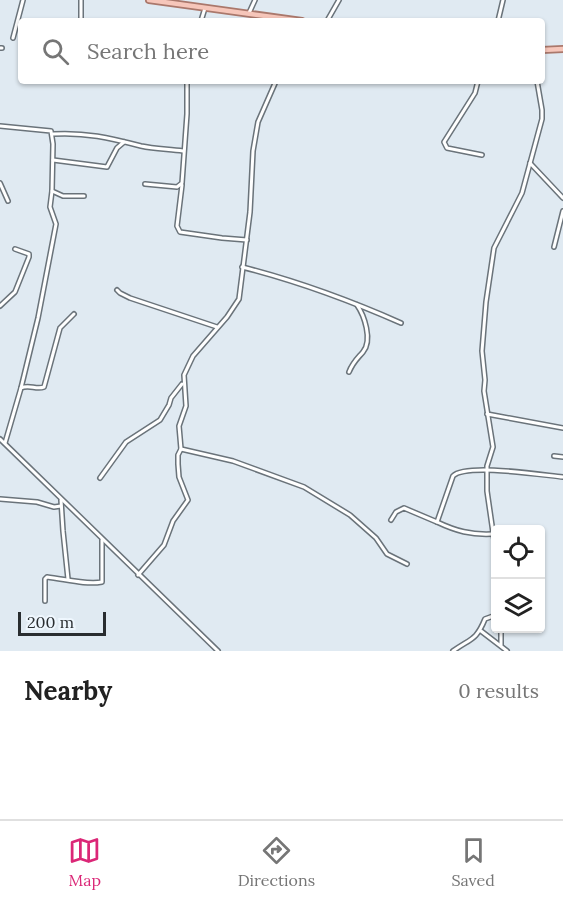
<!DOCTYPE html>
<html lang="en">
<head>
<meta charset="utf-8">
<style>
  :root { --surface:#fff; --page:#f2f2f2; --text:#222; --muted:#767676; --line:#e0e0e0; --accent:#db2777 }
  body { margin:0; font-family:Lora,serif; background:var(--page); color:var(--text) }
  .controls { position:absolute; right:18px; bottom:18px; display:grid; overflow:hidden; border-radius:6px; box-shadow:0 2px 4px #0004 }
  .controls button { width:54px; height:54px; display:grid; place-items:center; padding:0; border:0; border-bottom:2px solid var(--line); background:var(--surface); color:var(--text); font:30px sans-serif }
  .scale { position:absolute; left:18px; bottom:15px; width:88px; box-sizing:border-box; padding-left:6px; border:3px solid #292d30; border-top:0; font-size:16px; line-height:21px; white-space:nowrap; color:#292d30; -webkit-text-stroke:4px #eff7fe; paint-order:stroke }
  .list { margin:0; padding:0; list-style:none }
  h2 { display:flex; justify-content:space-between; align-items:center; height:78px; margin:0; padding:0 24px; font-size:26px }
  h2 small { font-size:20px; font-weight:400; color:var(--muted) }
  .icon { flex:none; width:33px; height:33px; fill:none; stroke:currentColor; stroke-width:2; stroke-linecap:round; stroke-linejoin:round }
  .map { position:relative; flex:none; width:563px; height:651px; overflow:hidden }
  .search { position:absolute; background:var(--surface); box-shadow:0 2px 4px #0004; left:18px; right:18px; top:18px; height:66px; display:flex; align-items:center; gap:15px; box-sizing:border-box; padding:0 21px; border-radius:6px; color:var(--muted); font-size:22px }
  .sheet { height:168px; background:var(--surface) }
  nav { display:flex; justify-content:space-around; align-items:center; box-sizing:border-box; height:84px; border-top:2px solid var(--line); background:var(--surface); font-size:16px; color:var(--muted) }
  nav a { display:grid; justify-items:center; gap:3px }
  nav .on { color:var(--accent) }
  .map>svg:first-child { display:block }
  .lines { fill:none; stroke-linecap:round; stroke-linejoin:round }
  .minor-casing { stroke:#6a737a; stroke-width:6 }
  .major-casing { stroke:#aa786c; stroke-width:8 }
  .minor { stroke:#fff; stroke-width:3 }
  .major { stroke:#f6c6ba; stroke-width:4.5 }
</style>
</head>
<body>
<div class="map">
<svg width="563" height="651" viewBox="0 0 563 651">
  <rect width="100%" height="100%" fill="#e0eaf2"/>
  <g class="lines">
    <!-- minor casing -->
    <g class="minor-casing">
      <g id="minor">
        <polyline points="249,13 255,0"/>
        <polyline points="81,21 81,0"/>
        <polyline points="201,21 205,8"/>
        <polyline points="327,21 339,0"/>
        <polyline points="498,21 503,0"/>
        <polyline points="13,38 23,0"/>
        <polyline points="0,48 2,48"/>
        <polyline points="478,81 475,93 444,142 447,148 482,155"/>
        <polyline points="0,126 51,131 53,144 52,191 63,196 84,196"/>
        <path d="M53,134c32,-2 57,4 88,12 14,3 28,3 42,5"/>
        <polyline points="53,160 107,167 117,148 124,142"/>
        <polyline points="530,163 563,198"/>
        <polyline points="0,183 8,201"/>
        <polyline points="145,184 177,187 182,183 187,114 187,81"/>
        <polyline points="182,185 177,226 180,232 222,238 247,240"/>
        <polyline points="554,247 563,211"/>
        <path d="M242,267c55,14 107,33 159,56"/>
        <polyline points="117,290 120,293 130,298 217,327"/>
        <polyline points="0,306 15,292 29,257 29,254 15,249"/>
        <path d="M349,372c4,-10 8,-13 14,-20 10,-12 1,-37 -6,-47"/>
        <polyline points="21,388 38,318 56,224 50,207 52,191"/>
        <polyline points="487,414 563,428"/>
        <polyline points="0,439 218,651"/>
        <path d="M5,443l16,-55c8,-4 15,2 23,-1l16,-59 14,-14"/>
        <polyline points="181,449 233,461 304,487 350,515 376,538 387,554 407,564"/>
        <polyline points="554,456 563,457"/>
        <polyline points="100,478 126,442 160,420 169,405 171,398 182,384"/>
        <polyline points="0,499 37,502 54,507 61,506"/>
        <polyline points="61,500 63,531 68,579"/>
        <path d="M391,520l5,-8 8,-4 33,14 16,-46c13,-13 89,-1 110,1"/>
        <path d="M437,522c19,9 34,13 55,12"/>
        <polyline points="496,553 487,491 487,466 493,447 484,391 485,380 482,351 486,302 494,248 522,193 542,119 542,110 537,81"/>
        <polyline points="138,575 164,545 173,521 188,500 179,477 178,464 178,455 181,449 179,426 186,406 184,375 193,356 227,317 239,299 250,212 253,151 258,122 276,81"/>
        <path d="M45,601v-22l2,-2c18,2 38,8 55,5v-42"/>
        <polyline points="501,628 501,645"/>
        <polyline points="481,631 507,651"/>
        <path d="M453,651c18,-13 23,-10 32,-32l11,-4"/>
      </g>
    </g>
    <!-- major casing -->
    <g class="major-casing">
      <g id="major">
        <polyline points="149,0 302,21"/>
        <polyline points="542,50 563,49"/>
      </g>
    </g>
    <!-- minor -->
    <use href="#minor" class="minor"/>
    <!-- major -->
    <use href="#major" class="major"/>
  </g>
</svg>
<div class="controls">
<button><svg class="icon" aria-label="locate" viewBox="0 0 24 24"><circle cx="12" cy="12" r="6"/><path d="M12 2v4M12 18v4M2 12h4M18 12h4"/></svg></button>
<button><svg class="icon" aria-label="layers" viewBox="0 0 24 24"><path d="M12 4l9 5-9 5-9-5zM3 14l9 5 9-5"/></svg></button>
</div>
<div class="scale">200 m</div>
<div class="search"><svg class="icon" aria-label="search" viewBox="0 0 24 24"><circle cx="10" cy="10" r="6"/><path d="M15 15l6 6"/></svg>Search here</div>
</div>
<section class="sheet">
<h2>Nearby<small>0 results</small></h2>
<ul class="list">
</ul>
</section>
<nav>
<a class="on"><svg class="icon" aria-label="map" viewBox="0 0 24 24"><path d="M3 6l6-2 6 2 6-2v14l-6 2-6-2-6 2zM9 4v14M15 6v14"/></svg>Map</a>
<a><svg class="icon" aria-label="directions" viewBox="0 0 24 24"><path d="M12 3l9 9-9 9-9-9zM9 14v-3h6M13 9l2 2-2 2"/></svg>Directions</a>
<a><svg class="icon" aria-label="saved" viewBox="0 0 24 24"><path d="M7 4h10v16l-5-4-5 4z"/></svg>Saved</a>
</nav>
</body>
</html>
